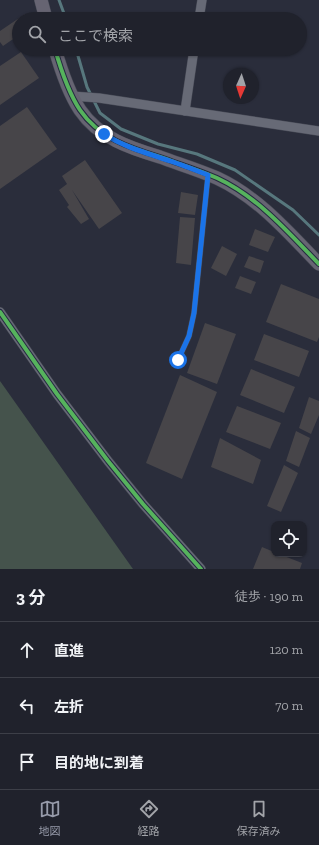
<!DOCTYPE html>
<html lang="ja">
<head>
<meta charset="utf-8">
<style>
  :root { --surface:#20222c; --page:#282a34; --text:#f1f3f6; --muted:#a2a4a9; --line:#3d3f48; --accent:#979baa }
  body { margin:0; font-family:"Zilla Slab","Noto Sans JP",serif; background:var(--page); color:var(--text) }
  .controls { position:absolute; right:12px; bottom:12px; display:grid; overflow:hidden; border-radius:8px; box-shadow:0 1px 3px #0004 }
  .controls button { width:36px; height:36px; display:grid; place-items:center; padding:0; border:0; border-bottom:1px solid var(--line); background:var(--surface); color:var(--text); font:20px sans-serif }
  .compass { position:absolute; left:223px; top:68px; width:36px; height:36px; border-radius:50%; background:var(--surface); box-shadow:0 1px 3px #0004; rotate:183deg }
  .stop { position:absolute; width:12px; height:12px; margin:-9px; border:3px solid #1a73e8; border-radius:50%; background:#fff }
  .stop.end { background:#1a73e8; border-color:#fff; box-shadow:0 1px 4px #0008 }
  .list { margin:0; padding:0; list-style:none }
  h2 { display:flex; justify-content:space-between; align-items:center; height:52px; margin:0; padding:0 16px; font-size:17px }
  h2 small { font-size:13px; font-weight:400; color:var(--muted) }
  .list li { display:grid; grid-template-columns:26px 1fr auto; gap:12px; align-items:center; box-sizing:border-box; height:56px; padding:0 16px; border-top:1px solid var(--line) }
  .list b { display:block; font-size:15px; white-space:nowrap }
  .list em { font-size:13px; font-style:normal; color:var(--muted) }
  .icon { flex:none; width:22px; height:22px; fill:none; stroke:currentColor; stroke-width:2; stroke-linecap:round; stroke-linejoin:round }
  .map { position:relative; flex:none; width:319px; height:569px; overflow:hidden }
  .search { position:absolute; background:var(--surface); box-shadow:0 1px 3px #0004; left:12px; right:12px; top:12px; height:44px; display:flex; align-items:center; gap:10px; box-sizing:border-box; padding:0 14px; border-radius:22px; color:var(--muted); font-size:15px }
  .sheet { height:220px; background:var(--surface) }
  nav { display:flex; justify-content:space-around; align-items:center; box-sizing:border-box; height:56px; border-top:1px solid var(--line); background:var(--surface); font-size:11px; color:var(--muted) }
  nav a { display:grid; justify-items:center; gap:2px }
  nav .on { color:var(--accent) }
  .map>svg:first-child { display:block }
  .green { fill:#45534c }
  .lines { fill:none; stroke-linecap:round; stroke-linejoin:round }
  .stream { stroke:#57777d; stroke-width:3 }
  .building { fill:#474549 }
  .lane-casing { stroke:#464955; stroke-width:6 }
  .street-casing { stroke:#464955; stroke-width:10 }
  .secondary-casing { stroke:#464955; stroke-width:14 }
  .lane { stroke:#676a76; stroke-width:4.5 }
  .street { stroke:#676a76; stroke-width:9 }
  .secondary { stroke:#666472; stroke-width:13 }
  .cycleway-casing { stroke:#242941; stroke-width:6 }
  .cycleway { stroke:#56b35d; stroke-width:4 }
  .route { stroke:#1a73e8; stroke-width:5 }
</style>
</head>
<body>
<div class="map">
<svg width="319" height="569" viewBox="0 0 319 569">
  <rect width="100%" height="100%" fill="#2a2d3b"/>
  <!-- green -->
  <polygon class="green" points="0,381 133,569 0,569"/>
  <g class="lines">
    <!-- stream -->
    <g class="stream">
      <polyline points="59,0 66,19"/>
      <polyline points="76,49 87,87 100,113 121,129 158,144 197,154 235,170 293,210 319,235"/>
    </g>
  </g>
  <!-- building -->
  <g class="building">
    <polygon points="25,14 29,19 19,19 19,35 3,46 0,42 0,31"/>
    <polygon points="21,52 39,78 0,105 0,66"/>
    <polygon points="27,107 57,149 0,189 0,126"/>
    <polygon points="85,160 122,213 99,229 72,190 89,219 81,224 67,207 69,205 59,190 67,184 62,176"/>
    <polygon points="181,192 198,195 195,215 178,213"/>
    <polygon points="180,217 195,218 191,265 176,263"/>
    <polygon points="255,229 275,237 268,252 249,245"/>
    <polygon points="222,246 237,254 226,276 211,268"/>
    <polygon points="249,256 264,261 260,273 244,267"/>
    <polygon points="240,276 256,282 251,294 235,288"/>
    <polygon points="281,284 319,299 319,337 317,342 266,322"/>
    <polygon points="205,323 236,334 217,384 187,373"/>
    <polygon points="264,334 309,351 299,377 254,360"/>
    <polygon points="251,369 295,387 284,413 240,395"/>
    <polygon points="180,375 217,392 182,479 146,463"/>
    <polygon points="309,397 319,401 319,415 311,434 299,428"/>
    <polygon points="237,406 281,423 270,449 226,432"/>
    <polygon points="296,431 310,438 299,467 286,461"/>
    <polygon points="220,438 261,460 253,484 211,467"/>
    <polygon points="284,465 298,473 281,512 267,506"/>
    <polygon points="262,547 274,552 274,554 279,554 302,563 300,569 253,569"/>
  </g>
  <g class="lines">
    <!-- lane casing -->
    <g class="lane-casing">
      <polyline id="lane" points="178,360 189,336 194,313 208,176"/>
    </g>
    <!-- street casing -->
    <g class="street-casing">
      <g id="street">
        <polyline points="199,19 202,0"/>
        <polyline points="72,96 99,98 319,131"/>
        <polyline points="185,111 194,49"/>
        <polyline points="0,312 57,394 108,461 143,504 201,569"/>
      </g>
    </g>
    <!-- secondary casing -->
    <g class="secondary-casing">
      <g id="secondary">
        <polyline points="41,0 46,19"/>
        <path d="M55,49c6,21 13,43 25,61 19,28 50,38 80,47 19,7 39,13 57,21 41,19 71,54 102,86"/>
      </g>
    </g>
    <!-- lane -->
    <use href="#lane" class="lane"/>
    <!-- street -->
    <use href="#street" class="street"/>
    <!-- secondary -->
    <use href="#secondary" class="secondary"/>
    <!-- cycleway casing -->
    <g class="cycleway-casing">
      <g id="cycleway">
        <path d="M55,49c6,21 13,43 25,61 19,28 50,38 80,47 19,7 39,13 57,21 41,19 71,54 102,86"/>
        <polyline points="0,312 57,394 108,461 143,504 201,569"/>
      </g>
    </g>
    <!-- cycleway -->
    <use href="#cycleway" class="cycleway"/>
  </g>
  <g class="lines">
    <!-- route -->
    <path class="route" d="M104,134c20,13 43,19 66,27 12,4 25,9 38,14l-14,138 -5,23 -11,24"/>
  </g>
</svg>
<div class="controls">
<button><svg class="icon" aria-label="locate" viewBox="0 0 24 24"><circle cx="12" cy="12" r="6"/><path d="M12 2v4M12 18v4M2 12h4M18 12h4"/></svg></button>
</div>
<svg class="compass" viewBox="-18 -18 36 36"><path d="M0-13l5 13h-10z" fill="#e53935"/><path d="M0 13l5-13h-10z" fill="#a2a4a9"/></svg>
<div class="stop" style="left:178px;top:360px"></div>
<div class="stop end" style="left:104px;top:134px"></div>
<div class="search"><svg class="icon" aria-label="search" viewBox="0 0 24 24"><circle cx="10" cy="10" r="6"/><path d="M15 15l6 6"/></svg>ここで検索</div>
</div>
<section class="sheet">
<h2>3 分<small>徒歩 · 190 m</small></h2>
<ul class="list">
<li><svg class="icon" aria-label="ahead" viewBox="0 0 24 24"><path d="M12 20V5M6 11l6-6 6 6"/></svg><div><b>直進</b></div><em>120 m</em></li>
<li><svg class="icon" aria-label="left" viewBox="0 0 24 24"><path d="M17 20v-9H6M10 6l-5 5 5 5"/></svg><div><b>左折</b></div><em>70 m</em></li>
<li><svg class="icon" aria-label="arrive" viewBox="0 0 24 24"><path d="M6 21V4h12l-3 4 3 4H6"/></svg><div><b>目的地に到着</b></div></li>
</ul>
</section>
<nav>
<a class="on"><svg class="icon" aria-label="map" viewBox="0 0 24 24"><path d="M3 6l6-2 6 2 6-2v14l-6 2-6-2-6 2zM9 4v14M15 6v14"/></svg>地図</a>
<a><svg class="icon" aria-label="directions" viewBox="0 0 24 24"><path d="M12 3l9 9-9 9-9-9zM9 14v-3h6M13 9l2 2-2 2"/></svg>経路</a>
<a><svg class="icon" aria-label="saved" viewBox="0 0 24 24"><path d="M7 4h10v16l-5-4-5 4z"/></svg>保存済み</a>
</nav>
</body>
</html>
